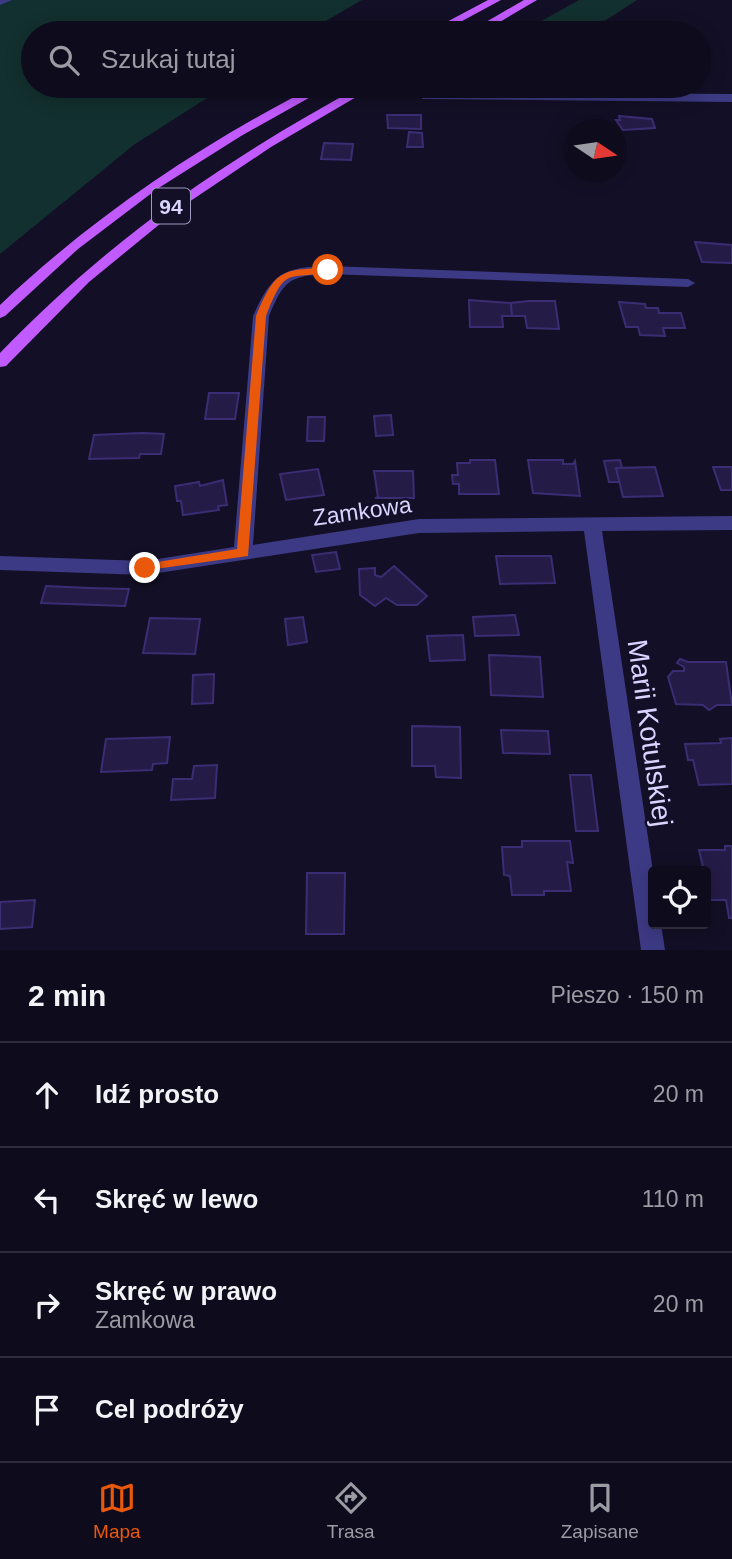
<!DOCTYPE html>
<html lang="pl">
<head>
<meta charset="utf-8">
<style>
  :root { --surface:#0e0b1c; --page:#171425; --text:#f1f3f6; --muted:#9b9ba3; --line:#2e2b3b; --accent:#ea580c }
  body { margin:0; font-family:Helvetica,sans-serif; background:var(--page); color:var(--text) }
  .controls { position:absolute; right:21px; bottom:21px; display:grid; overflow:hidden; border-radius:7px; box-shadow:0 4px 18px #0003 }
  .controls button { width:63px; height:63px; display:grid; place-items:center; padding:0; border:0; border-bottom:2px solid var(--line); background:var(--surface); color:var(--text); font:35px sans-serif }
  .compass { position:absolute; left:564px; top:119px; width:63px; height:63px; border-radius:50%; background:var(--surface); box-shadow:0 4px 18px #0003; rotate:103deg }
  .stop { position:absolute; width:21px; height:21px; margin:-16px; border:5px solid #ea580c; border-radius:50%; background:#fff }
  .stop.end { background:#ea580c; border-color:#fff; box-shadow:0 2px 7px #0008 }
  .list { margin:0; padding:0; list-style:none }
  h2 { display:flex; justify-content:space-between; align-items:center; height:91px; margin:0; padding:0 28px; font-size:30px }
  h2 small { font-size:23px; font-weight:400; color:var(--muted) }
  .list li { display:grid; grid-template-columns:46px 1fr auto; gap:21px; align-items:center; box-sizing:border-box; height:105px; padding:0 28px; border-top:2px solid var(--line) }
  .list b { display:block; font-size:26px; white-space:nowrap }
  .list p { margin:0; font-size:23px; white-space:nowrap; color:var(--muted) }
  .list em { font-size:23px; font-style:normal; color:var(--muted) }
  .icon { flex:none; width:38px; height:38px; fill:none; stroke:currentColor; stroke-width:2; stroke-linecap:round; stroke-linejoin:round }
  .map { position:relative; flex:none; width:732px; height:950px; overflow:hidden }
  .search { position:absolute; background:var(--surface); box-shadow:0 4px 18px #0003; left:21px; right:21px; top:21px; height:77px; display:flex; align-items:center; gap:18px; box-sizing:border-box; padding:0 24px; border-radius:38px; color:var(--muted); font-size:26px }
  .sheet { height:511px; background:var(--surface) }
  nav { display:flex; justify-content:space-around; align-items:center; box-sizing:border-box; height:98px; border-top:2px solid var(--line); background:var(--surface); font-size:19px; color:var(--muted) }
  nav a { display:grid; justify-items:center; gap:4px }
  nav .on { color:var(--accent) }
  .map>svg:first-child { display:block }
  .green { fill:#12302f }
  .building { fill:#241b47; stroke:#3b2d73; stroke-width:2 }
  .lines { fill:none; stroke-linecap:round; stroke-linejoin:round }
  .minor { fill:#3d3a85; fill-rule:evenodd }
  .major { fill:#c25bff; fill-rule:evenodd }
  .route { fill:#ea580c }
  .labels { text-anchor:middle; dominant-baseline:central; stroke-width:5; stroke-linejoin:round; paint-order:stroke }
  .shield { fill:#130f26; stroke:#9e99be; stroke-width:2 }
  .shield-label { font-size:21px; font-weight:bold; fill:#d9d4ff }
  .street-label { font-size:23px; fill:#d9d4ff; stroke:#130f26 }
  .near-street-label { font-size:28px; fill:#d9d4ff; stroke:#130f26 }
</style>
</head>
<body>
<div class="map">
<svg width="732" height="950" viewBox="0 0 732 950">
  <rect width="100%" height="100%" fill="#130f26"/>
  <!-- green -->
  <g class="green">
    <polygon points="6,0 362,0 305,33 33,33 33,86 226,86 135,144 0,254 0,2"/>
    <polygon points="579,0 637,0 586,33 520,33"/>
    <polygon points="457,86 595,86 580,96 455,95"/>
  </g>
  <!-- building -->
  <g class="building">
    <polygon points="387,115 421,115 421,129 388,128"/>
    <polygon points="619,116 652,119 655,128 623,130 616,120 620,120"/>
    <polygon points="409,132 422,133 423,147 407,147"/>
    <polygon points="324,143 353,144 351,160 321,159"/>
    <polygon points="695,242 732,245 732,263 702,262"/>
    <polygon points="469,300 511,303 512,316 502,316 503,327 470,327"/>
    <polygon points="529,301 555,301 559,329 527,328 525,316 512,316 511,303"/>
    <polygon points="619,302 645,304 646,308 658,308 659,313 681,313 685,328 663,328 665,336 640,335 638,327 626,327"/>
    <polygon points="209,393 239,393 235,419 205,419"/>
    <polygon points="391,415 393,435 376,436 374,416"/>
    <polygon points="308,417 325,417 324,441 307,441"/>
    <polygon points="142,433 164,434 161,454 140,454 139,458 89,459 94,435"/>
    <polygon points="470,460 495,460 499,494 459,494 459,484 453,484 452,475 458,475 457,463 470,463"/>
    <polygon points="528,460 563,460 563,464 573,464 575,461 580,496 533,493"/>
    <polygon points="620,460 622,468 616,468 620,482 609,482 604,461"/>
    <polygon points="655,467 663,496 623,497 616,468"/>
    <polygon points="713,467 732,467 732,490 721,490"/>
    <polygon points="318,469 324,495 286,500 280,474"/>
    <polygon points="374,471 413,471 414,498 375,498 378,497"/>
    <polygon points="223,480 227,505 218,506 219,510 183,515 181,501 177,501 175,486 199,482 200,486"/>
    <polygon points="336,552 340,569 316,572 312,555"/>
    <polygon points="496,556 551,556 555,583 500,584"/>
    <polygon points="394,566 427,596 417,605 397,605 386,598 375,606 360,595 359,569 375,568 375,575 381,577"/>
    <polygon points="46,586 89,588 129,589 125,606 41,603"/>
    <polygon points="515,615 519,635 475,636 473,617"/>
    <polygon points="303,617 307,642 288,645 285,619"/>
    <polygon points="150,618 200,619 195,654 143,653"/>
    <polygon points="463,635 465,660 430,661 427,636"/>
    <polygon points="489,655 540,657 543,697 491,695"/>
    <polygon points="680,659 688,662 726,662 732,705 717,705 709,710 703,705 676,704 668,677 673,671 684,671 684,667 677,663"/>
    <polygon points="214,674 213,703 192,704 193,675"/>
    <polygon points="412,726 460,727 461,778 436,777 435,766 412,766"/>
    <polygon points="501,730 548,731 550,754 503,753"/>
    <polygon points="170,737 167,763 153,764 152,770 101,772 106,739"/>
    <polygon points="732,738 732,784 699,785 693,760 688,760 685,744 721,743 720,739"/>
    <polygon points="217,765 215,798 171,800 173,779 192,779 194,766"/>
    <polygon points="570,775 591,775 598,831 576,831"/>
    <polygon points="522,841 570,841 573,863 567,862 571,891 544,891 544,895 512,895 510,876 504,875 502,847 522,847"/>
    <polygon points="725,846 732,846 732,918 729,918 726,900 709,900 706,871 704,871 699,850 725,850"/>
    <polygon points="307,873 345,873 344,934 306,934"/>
    <polygon points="35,900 32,927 0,929 0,902"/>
  </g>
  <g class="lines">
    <!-- minor -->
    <g class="minor">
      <polygon points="0,0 12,0 0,5"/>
      <polygon points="426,92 732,94 732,102 422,99 422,93"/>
      <path d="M328,266l360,13 7,4 -7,4 -360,-13c-39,2 -44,6 -59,42l-16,229 166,-26 313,-3v14l-130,1 51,340v53h8l4,26h-24l-57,-419 -165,2 -274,42 -145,-5v-14l145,5 89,-14 19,-231c19,-42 29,-49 75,-50z"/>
    </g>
    <!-- major -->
    <g class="major">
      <polygon points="488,0 501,0 440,33 426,33"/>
      <polygon points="524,0 537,0 481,33 467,33"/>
      <path d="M315,86h15l-89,50 -84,53 -79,60 -73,67 -5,2v-13c94,-89 200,-160 315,-219z"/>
      <path d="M361,86h14l-104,61 -94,63 -88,72 -83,84 -6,1v-14c110,-114 223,-192 361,-267z"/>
    </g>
  </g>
  <!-- route -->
  <path class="route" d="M328,268h4v4c-47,8 -46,-6 -66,44l-18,240 -107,15 -2,-3 6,-4 92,-15 19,-233c19,-45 24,-47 72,-48z"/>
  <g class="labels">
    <!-- shield labels -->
    <rect class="shield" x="152" y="188.5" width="38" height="35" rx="5"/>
    <g class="shield-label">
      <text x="171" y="206">94</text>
    </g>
    <!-- street labels -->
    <g class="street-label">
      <text transform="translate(362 511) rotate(-8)">Zamkowa</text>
    </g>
    <!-- near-street labels -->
    <g class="near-street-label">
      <text transform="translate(650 733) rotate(82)">Marii Kotulskiej</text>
    </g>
  </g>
</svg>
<div class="controls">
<button><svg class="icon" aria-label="locate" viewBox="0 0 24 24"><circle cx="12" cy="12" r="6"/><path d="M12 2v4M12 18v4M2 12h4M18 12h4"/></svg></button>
</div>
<svg class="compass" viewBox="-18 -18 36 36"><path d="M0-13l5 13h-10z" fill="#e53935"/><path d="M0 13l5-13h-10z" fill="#9b9ba3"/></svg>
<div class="stop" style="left:328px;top:270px"></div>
<div class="stop end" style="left:145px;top:568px"></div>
<div class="search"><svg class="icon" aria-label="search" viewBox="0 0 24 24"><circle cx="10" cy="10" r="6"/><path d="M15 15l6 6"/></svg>Szukaj tutaj</div>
</div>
<section class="sheet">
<h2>2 min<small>Pieszo · 150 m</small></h2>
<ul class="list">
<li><svg class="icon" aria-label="ahead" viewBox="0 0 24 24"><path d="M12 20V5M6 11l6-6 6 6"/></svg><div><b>Idź prosto</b></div><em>20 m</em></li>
<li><svg class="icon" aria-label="left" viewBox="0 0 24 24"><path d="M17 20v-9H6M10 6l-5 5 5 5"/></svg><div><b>Skręć w lewo</b></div><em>110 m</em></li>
<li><svg class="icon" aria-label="right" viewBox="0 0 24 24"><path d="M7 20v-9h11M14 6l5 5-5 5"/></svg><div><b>Skręć w prawo</b><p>Zamkowa</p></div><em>20 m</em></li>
<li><svg class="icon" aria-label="arrive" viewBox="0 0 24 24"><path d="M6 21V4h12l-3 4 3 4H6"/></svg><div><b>Cel podróży</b></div></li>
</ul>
</section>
<nav>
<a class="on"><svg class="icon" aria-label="map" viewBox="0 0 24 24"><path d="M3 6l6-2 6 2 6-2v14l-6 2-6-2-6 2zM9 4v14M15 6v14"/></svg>Mapa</a>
<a><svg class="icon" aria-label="directions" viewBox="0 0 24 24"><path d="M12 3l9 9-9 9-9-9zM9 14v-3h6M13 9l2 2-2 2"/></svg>Trasa</a>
<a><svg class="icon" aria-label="saved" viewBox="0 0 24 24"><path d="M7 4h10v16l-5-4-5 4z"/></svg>Zapisane</a>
</nav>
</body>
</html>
